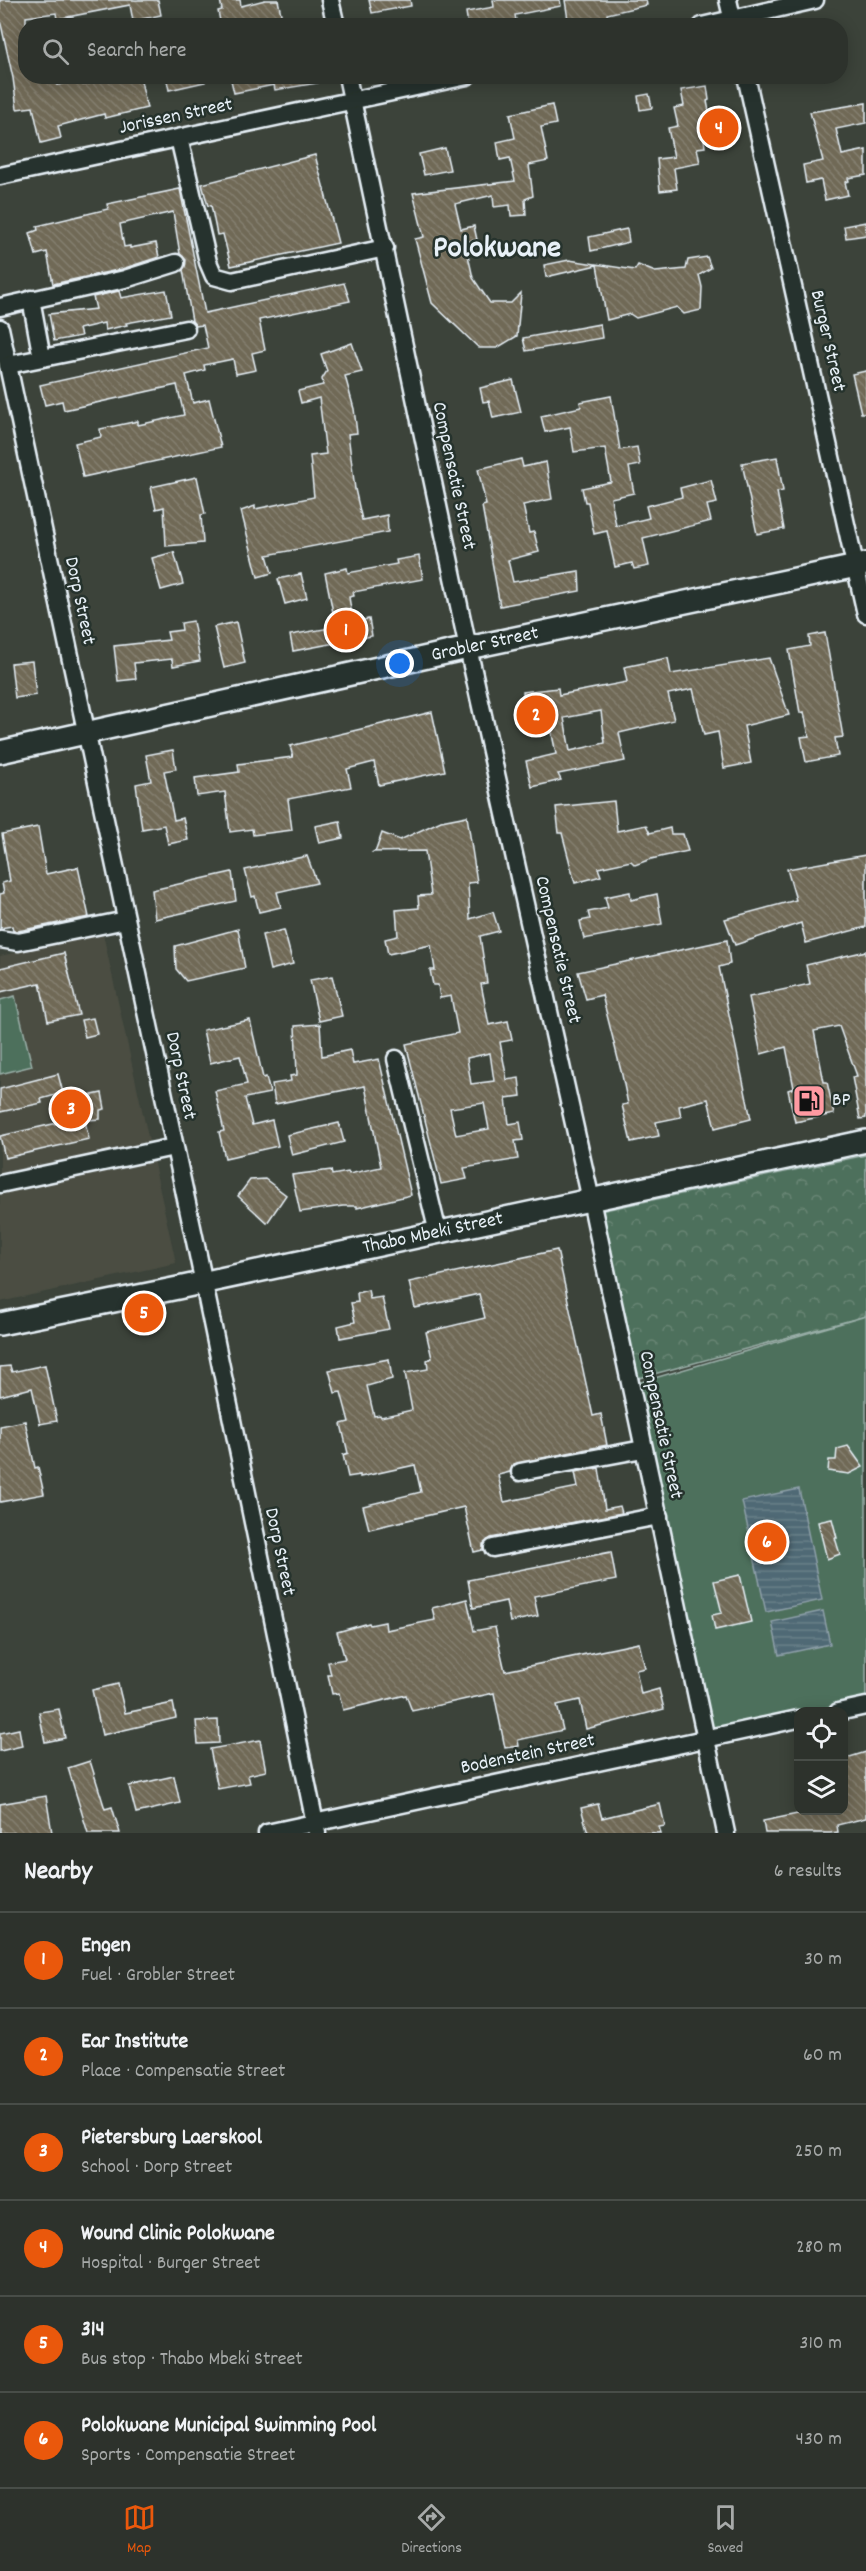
<!DOCTYPE html>
<html lang="en">
<head>
<meta charset="utf-8">
<style>
  :root { --surface:#2d322c; --page:#393e38; --text:#f1f3f6; --muted:#a7aaa9; --line:#484d48; --accent:#ea580c }
  body { margin:0; font-family:Dekko,sans-serif; background:var(--page); color:var(--text) }
  .controls { position:absolute; right:18px; bottom:18px; display:grid; overflow:hidden; border-radius:12px; box-shadow:0 3px 15px #0003 }
  .controls button { width:54px; height:54px; display:grid; place-items:center; padding:0; border:0; border-bottom:2px solid var(--line); background:var(--surface); color:var(--text); font:30px sans-serif }
  .you { position:absolute; left:400px; top:664px; width:21px; height:21px; margin:-15px; border:4px solid #fff; border-radius:50%; background:#1a73e8; box-shadow:0 0 0 9px #1a73e833 }
  .badge { display:grid; place-items:center; width:39px; height:39px; border-radius:50%; background:var(--accent); color:#fff; font-size:20px; font-weight:700 }
  .pin { position:absolute; translate:-50% -50%; border:3px solid #fff; box-shadow:0 2px 6px #0006 }
  .list { margin:0; padding:0; list-style:none }
  h2 { display:flex; justify-content:space-between; align-items:center; height:78px; margin:0; padding:0 24px; font-size:26px }
  h2 small { font-size:20px; font-weight:400; color:var(--muted) }
  .list li { display:grid; grid-template-columns:39px 1fr auto; gap:18px; align-items:center; box-sizing:border-box; height:96px; padding:0 24px; border-top:2px solid var(--line) }
  .list b { display:block; font-size:22px; white-space:nowrap }
  .list p { margin:0; font-size:20px; white-space:nowrap; color:var(--muted) }
  .list em { font-size:20px; font-style:normal; color:var(--muted) }
  .icon { flex:none; width:33px; height:33px; fill:none; stroke:currentColor; stroke-width:2; stroke-linecap:round; stroke-linejoin:round }
  .map { position:relative; flex:none; width:866px; height:1833px; overflow:hidden }
  .search { position:absolute; background:var(--surface); box-shadow:0 3px 15px #0003; left:18px; right:18px; top:18px; height:66px; display:flex; align-items:center; gap:15px; box-sizing:border-box; padding:0 21px; border-radius:24px; color:var(--muted); font-size:22px }
  .sheet { height:654px; background:var(--surface) }
  nav { display:flex; justify-content:space-around; align-items:center; box-sizing:border-box; height:84px; border-top:2px solid var(--line); background:var(--surface); font-size:16px; color:var(--muted) }
  nav a { display:grid; justify-items:center; gap:3px }
  nav .on { color:var(--accent) }
  .map>svg:first-child { display:block }
  .built { fill:#4b4e43 }
  .forest { fill:url(#forest-crowns); stroke:#9bb0aa; stroke-width:1.5 }
  .garden { fill:#4e705c; stroke:#9bb0aa; stroke-width:1.5 }
  .water { fill:url(#water-rules); stroke:#8d9fa9; stroke-width:1.5 }
  .building { fill:url(#building-back-hatch); stroke:#e8f1f8; stroke-width:1.5; fill-rule:evenodd }
  .lines { fill:none; stroke-linecap:round; stroke-linejoin:round }
  .minor-casing { stroke:#e8f1f8; stroke-width:21 }
  .major-casing { stroke:#e8f1f8; stroke-width:26 }
  .minor { stroke:#26332d; stroke-width:16 }
  .major { stroke:#26332d; stroke-width:21 }
  .labels { text-anchor:middle; dominant-baseline:central; stroke-width:5; stroke-linejoin:round; paint-order:stroke }
  .street-label { font-size:20px; fill:#e8f1f8; stroke:#26332d }
  .poi-label { font-size:20px; fill:#e8f1f8; stroke:#26332d; text-anchor:start }
  .town-label { font-size:32px; font-weight:bold; fill:#e8f1f8; stroke:#26332d }
</style>
</head>
<body>
<div class="map">
<svg width="866" height="1833" viewBox="0 0 866 1833">
  <defs>
    <pattern id="forest-crowns" width="20" height="18" patternUnits="userSpaceOnUse" patternTransform="scale(1.5)"><rect width="20" height="18" fill="#4e705c"/><path d="M2 6a3 3 0 1 1 6 0M12 15a3 3 0 1 1 6 0" fill="none" stroke="#688574"/></pattern>
    <pattern id="water-rules" width="6" height="5" patternUnits="userSpaceOnUse" patternTransform="scale(1.5)"><rect width="6" height="5" fill="#506975"/><path d="M0 2.5h6" fill="none" stroke="#697f89"/></pattern>
    <pattern id="building-back-hatch" width="6" height="6" patternUnits="userSpaceOnUse" patternTransform="scale(1.5)"><rect width="6" height="6" fill="#6f6957"/><path d="M-1 5l2 2M0 0l6 6M5-1l2 2" fill="none" stroke="#847f70"/></pattern>
  </defs>
  <rect width="100%" height="100%" fill="#3c433a"/>
  <filter id="ink" filterUnits="userSpaceOnUse"><feTurbulence type="fractalNoise" baseFrequency=".0167" numOctaves="2"/><feDisplacementMap in="SourceGraphic" scale="12" xChannelSelector="R" yChannelSelector="G"/><feConvolveMatrix kernelMatrix="1 2 1 2 8 2 1 2 1" color-interpolation-filters="sRGB"/></filter>
  <g filter="url(#ink)">
    <!-- built -->
    <polygon class="built" points="103,934 176,1263 0,1302 0,956"/>
    <!-- forest -->
    <polygon class="forest" points="866,1155 866,1316 632,1380 595,1212"/>
    <!-- garden -->
    <g class="garden">
      <polygon points="15,996 32,1066 0,1074 0,1000"/>
      <polygon points="866,1316 866,1699 810,1711 798,1712 711,1733 634,1384"/>
    </g>
    <!-- water -->
    <g class="water">
      <polygon points="799,1489 822,1600 766,1612 742,1501"/>
      <polygon points="823,1611 830,1644 779,1655 772,1622"/>
    </g>
    <!-- building -->
    <g class="building">
      <polygon points="0,0 158,0 161,15 133,21 130,5 57,19 56,13 26,17 26,76 56,76 57,85 82,80 83,85 122,76 140,76 147,108 105,118 104,114 58,126 61,138 41,143 33,107 17,109 13,78 0,20"/>
      <polygon points="220,0 240,0 241,6 265,0 278,0 282,19 250,26 221,26 218,11 222,10"/>
      <polygon points="369,0 410,0 411,6 372,13"/>
      <polygon points="493,0 560,0 561,6 515,15 517,26 484,26 484,22 468,25 466,12 494,7"/>
      <polygon points="565,0 646,0 647,5 607,14 608,22 569,26"/>
      <polygon points="166,76 204,76 205,82 169,90"/>
      <polygon points="230,76 317,76 318,83 275,90 274,85 234,93"/>
      <polygon points="707,86 709,100 707,101 714,137 704,139 705,147 697,148 700,163 674,168 677,189 660,191 657,159 674,157 668,128 678,126 674,108 684,106 681,90"/>
      <polygon points="649,94 652,108 640,110 638,96"/>
      <polygon points="866,103 866,123 836,129 842,155 866,150 866,175 848,178 849,181 845,182 848,195 825,200 821,180 806,183 803,165 823,161 810,112"/>
      <polygon points="552,105 556,124 541,127 548,161 529,165 533,196 525,199 526,215 511,216 510,205 494,207 493,195 455,204 461,229 474,226 477,240 465,242 473,278 490,303 511,303 521,293 517,336 497,348 479,348 432,303 415,239 424,237 413,193 515,181 510,158 500,160 497,142 515,138 510,114"/>
      <polygon points="445,148 450,170 424,175 419,154"/>
      <polygon points="315,155 338,243 231,266 223,234 217,235 211,205 208,206 202,184"/>
      <polygon points="180,189 205,313 344,283 350,301 259,320 265,350 252,353 256,370 236,374 233,359 204,365 205,370 186,375 193,403 209,399 221,447 83,477 75,443 101,437 100,429 138,421 138,425 184,415 177,385 64,410 62,401 45,405 40,385 208,348 203,325 196,326 192,321 183,270 186,260 180,254 173,212 120,224 124,247 130,246 130,248 156,243 159,257 122,269 53,284 47,252 36,255 30,233 38,230 37,226 108,209 107,204"/>
      <polygon points="866,222 866,235 846,238 844,226"/>
      <polygon points="627,229 629,242 591,251 589,237"/>
      <polygon points="707,257 711,268 699,275 702,287 701,310 684,314 677,307 636,318 630,314 607,320 597,265 546,277 544,265 569,260 635,270 638,265 655,272 686,269 688,260"/>
      <polygon points="166,290 171,315 126,323 127,325 105,330 104,323 79,329 81,336 54,341 49,314 96,309 93,297 119,291 121,298"/>
      <polygon points="600,324 602,338 526,351 523,338"/>
      <polygon points="352,343 362,372 345,376 354,409 357,433 348,434 355,489 362,520 387,515 388,532 267,555 272,573 258,577 241,511 255,506 255,509 314,497 310,456 326,454 319,398 301,403 298,391 323,385 322,379 327,371 321,354"/>
      <polygon points="866,371 866,413 861,413 852,374"/>
      <polygon points="513,380 521,412 493,418 489,401 483,402 480,388"/>
      <polygon points="611,396 620,450 637,447 640,465 629,467 634,493 611,498 616,526 649,518 646,506 682,497 680,488 711,480 717,503 707,505 711,521 643,538 649,566 634,569 632,563 615,567 607,531 594,534 588,502 585,502 582,488 611,482 605,448 574,452 570,427 545,432 541,416 581,407 580,402"/>
      <polygon points="777,457 783,491 777,492 784,529 757,534 742,463"/>
      <polygon points="521,459 523,467 546,462 552,499 523,505 529,533 534,532 539,552 508,560 513,582 579,571 580,591 500,606 482,506 486,505 478,469"/>
      <polygon points="197,477 205,514 201,515 203,543 166,546 164,507 156,509 151,487"/>
      <polygon points="174,552 183,584 161,590 152,558"/>
      <polygon points="419,556 423,579 353,592 354,596 349,597 353,622 369,619 372,636 293,651 290,635 336,627 325,573 347,568 348,573 397,564 396,560"/>
      <polygon points="301,574 307,598 285,604 278,579"/>
      <polygon points="193,621 200,661 173,666 172,659 134,663 136,679 118,681 114,646 169,640 167,632 182,630 181,623"/>
      <polygon points="236,622 245,663 224,668 214,627"/>
      <polygon points="825,633 843,737 835,738 838,756 806,762 801,737 809,736 804,712 800,713 789,650 810,646 809,636"/>
      <path d="M668,658l3,16 98,-16 20,57 -45,11 7,37 -27,5 -6,-36 -14,3 -11,-46 -25,5 6,26 -55,13 6,28 -67,13 3,6 -29,7 -6,-26 30,-7 -6,-30 -22,3 -5,-35 35,-4 1,7 68,-13 -3,-15zM601,711l4,32 -35,8 -6,-33z"/>
      <polygon points="32,661 36,695 15,698 11,663"/>
      <polygon points="432,712 445,771 379,785 374,762 347,769 351,787 288,799 292,830 253,835 252,829 230,832 225,792 197,796 195,778 239,772 238,764 293,757 290,746"/>
      <polygon points="173,750 176,769 164,771 174,820 183,818 188,840 168,844 164,825 142,829 136,784 151,781 146,755"/>
      <polygon points="614,801 617,831 646,825 650,833 670,828 671,834 683,834 688,851 651,859 635,865 631,861 598,868 601,876 575,883 562,833 559,833 556,807"/>
      <path d="M467,816l10,66 -9,1 2,36 23,-7 6,19 -19,5 7,47 -6,1 8,41 19,-4 4,19 -12,2 7,38 12,-2 2,18 -15,2 3,26 11,-2 3,18 -8,1 3,18 -54,9 3,11 -26,5 -35,-140 52,-11 -7,-37 -11,2 -2,-13h-5l-3,-15h5l-4,-25 -43,9 -3,-15 13,-3 -2,-26 23,-2 -1,-12 13,-1 -6,-44 -52,1 3,-2 6,-17 18,7 41,-19zM490,1053l4,28 -23,3 -4,-26zM484,1103l5,26 -33,6 -6,-27z"/>
      <polygon points="340,821 343,838 319,843 315,826"/>
      <polygon points="38,827 46,874 78,867 89,917 18,931 13,931 12,926 0,928 0,894 4,893 2,883 10,881 2,834"/>
      <polygon points="866,855 866,927 806,943 801,923 735,945 725,919 796,900 787,869"/>
      <polygon points="307,856 317,883 277,892 281,907 259,912 255,896 252,897 245,870"/>
      <polygon points="232,872 236,901 155,919 152,890"/>
      <polygon points="630,892 631,900 657,894 662,924 584,939 580,921 590,919 588,912 608,908 605,897"/>
      <polygon points="238,929 245,968 186,981 176,969 175,946"/>
      <polygon points="284,930 293,964 270,970 262,935"/>
      <polygon points="727,940 730,964 719,967 751,1119 715,1128 708,1099 679,1106 681,1117 656,1122 659,1136 631,1142 622,1105 628,1104 622,1075 602,995 586,999 578,972"/>
      <polygon points="866,951 866,1118 860,1119 852,1077 857,1076 839,1026 814,1031 824,1082 827,1082 834,1114 795,1122 788,1090 794,1088 786,1047 761,1054 749,997 810,984 806,965"/>
      <polygon points="64,953 79,1015 48,1021 40,983 0,992 0,968"/>
      <polygon points="332,976 342,1016 319,1021 310,980"/>
      <polygon points="93,1018 97,1034 85,1037 81,1020"/>
      <polygon points="250,1020 263,1078 266,1077 270,1093 245,1098 252,1125 272,1120 278,1146 225,1158 219,1132 224,1131 215,1091 247,1084 240,1056 210,1063 203,1030"/>
      <polygon points="320,1024 322,1056 350,1050 353,1064 379,1059 411,1195 357,1208 357,1206 343,1206 300,1212 292,1175 331,1170 332,1175 348,1172 349,1174 381,1167 365,1086 275,1104 272,1084 291,1081 290,1076 297,1075 295,1026"/>
      <polygon points="58,1074 63,1093 41,1099 42,1103 0,1112 0,1089"/>
      <polygon points="102,1093 105,1109 100,1110 100,1119 88,1120 83,1097"/>
      <polygon points="84,1117 89,1139 5,1158 0,1136"/>
      <polygon points="339,1123 344,1142 292,1155 287,1135"/>
      <polygon points="265,1179 286,1195 267,1223 238,1196 250,1180"/>
      <polygon points="557,1250 593,1416 601,1414 607,1445 514,1464 510,1472 498,1475 504,1502 578,1487 575,1472 599,1468 605,1509 620,1506 622,1513 491,1538 483,1544 483,1550 474,1552 464,1507 369,1529 363,1506 421,1492 415,1465 360,1477 360,1475 348,1477 343,1455 348,1453 341,1424 349,1422 341,1392 335,1393 329,1370 389,1359 392,1379 367,1386 374,1416 380,1415 381,1417 412,1410 405,1373 428,1369 427,1360 432,1358 426,1332 485,1318 479,1294 415,1308 409,1282"/>
      <polygon points="368,1290 370,1299 382,1297 389,1329 340,1338 338,1326 355,1322 351,1303 358,1302 357,1293"/>
      <polygon points="45,1365 57,1421 40,1424 32,1388 0,1396 0,1367 10,1366 12,1372"/>
      <polygon points="25,1421 35,1468 38,1467 44,1494 0,1502 0,1426"/>
      <polygon points="848,1446 863,1467 849,1474 828,1471 829,1460 836,1460 837,1449"/>
      <polygon points="832,1519 837,1538 835,1538 840,1554 827,1559 818,1522"/>
      <polygon points="611,1552 616,1580 534,1596 538,1616 510,1622 506,1601 473,1608 468,1580"/>
      <polygon points="740,1575 751,1622 715,1630 712,1615 722,1613 714,1581"/>
      <polygon points="467,1599 474,1631 495,1627 505,1671 639,1643 645,1668 636,1670 641,1694 659,1689 664,1709 586,1729 580,1700 557,1705 563,1730 518,1740 519,1746 505,1748 494,1693 412,1711 406,1695 343,1710 339,1693 332,1694 328,1675 331,1675 328,1662 345,1659 337,1632 369,1623 370,1625 385,1622 386,1630 435,1620 432,1608"/>
      <polygon points="118,1684 125,1713 173,1703 176,1718 102,1735 92,1690"/>
      <polygon points="59,1709 65,1738 45,1742 39,1712"/>
      <polygon points="218,1720 219,1743 198,1744 196,1721"/>
      <polygon points="19,1729 22,1746 0,1751 0,1733"/>
      <polygon points="260,1740 266,1771 248,1775 250,1783 218,1789 210,1749"/>
      <polygon points="866,1752 866,1818 837,1825 838,1832 830,1833 765,1833 763,1821 817,1810 843,1810 843,1759"/>
      <polygon points="90,1761 105,1809 112,1807 120,1833 88,1833 68,1768"/>
      <polygon points="174,1776 180,1803 136,1813 129,1786"/>
      <polygon points="46,1796 52,1833 0,1833 0,1804"/>
      <polygon points="598,1804 602,1818 660,1804 665,1826 659,1827 661,1833 588,1833 581,1808"/>
    </g>
    <g class="lines">
      <!-- minor casing -->
      <g class="minor-casing">
        <g id="minor">
          <polyline points="330,0 336,26"/>
          <polyline points="728,0 734,26"/>
          <polyline points="702,26 815,0"/>
          <polyline points="347,76 468,648 591,1200 726,1833"/>
          <polyline points="746,76 866,614"/>
          <polyline points="179,138 208,262 214,276 232,281 385,248"/>
          <polyline points="0,176 467,76"/>
          <polyline points="31,299 42,358"/>
          <polyline points="0,307 125,279 176,263"/>
          <polyline points="0,328 198,1255 317,1833"/>
          <polyline points="8,365 186,329"/>
          <polyline points="0,939 18,942 126,920"/>
          <polyline points="396,1059 438,1233"/>
          <polyline points="0,1184 174,1147"/>
          <polyline points="520,1472 643,1449"/>
          <polyline points="493,1548 659,1516"/>
          <polyline points="838,1712 866,1706"/>
          <polyline points="267,1833 798,1719"/>
        </g>
      </g>
      <!-- major casing -->
      <g class="major-casing">
        <g id="major">
          <polyline points="0,752 468,648 866,564"/>
          <polyline points="0,1324 178,1288 866,1141"/>
        </g>
      </g>
      <!-- minor -->
      <use href="#minor" class="minor"/>
      <!-- major -->
      <use href="#major" class="major"/>
    </g>
  </g>
  <!-- icons -->
  <defs>
    <g id="fuel-square" transform="scale(1.725)"><rect x="-9" y="-9" width="18" height="18" rx="4" fill="#ff9aa2" stroke="#26332d"/><path d="M-5.5-6h7V0h2V4h1.3V-2.5L3-4.5l.8-.8L6-3V5H2.5V1h-1V6h-7ZM-4.2-4.7v3.2H.2V-4.7Z" fill="#111"/></g>
  </defs>
  <g fill-rule="evenodd">
    <use href="#fuel-square" x="809" y="1101"/>
  </g>
  <g class="labels">
    <!-- street labels -->
    <g class="street-label">
      <text transform="translate(176 117) rotate(-12)">Jorissen Street</text>
      <text transform="translate(827 341) rotate(77)">Burger Street</text>
      <text transform="translate(453 476) rotate(78)">Compensatie Street</text>
      <text transform="translate(79 601) rotate(78)">Dorp Street</text>
      <text transform="translate(485 645) rotate(-12)">Grobler Street</text>
      <text transform="translate(557 950) rotate(77)">Compensatie Street</text>
      <text transform="translate(180 1076) rotate(78)">Dorp Street</text>
      <text transform="translate(433 1234) rotate(-12)">Thabo Mbeki Street</text>
      <text transform="translate(660 1425) rotate(78)">Compensatie Street</text>
      <text transform="translate(279 1552) rotate(78)">Dorp Street</text>
      <text transform="translate(528 1755) rotate(-12)">Bodenstein Street</text>
    </g>
    <!-- poi labels -->
    <g class="poi-label">
      <text x="832" y="1101">BP</text>
    </g>
    <!-- town labels -->
    <g class="town-label">
      <text x="497" y="250">Polokwane</text>
    </g>
  </g>
</svg>
<div class="controls">
<button><svg class="icon" aria-label="locate" viewBox="0 0 24 24"><circle cx="12" cy="12" r="6"/><path d="M12 2v4M12 18v4M2 12h4M18 12h4"/></svg></button>
<button><svg class="icon" aria-label="layers" viewBox="0 0 24 24"><path d="M12 4l9 5-9 5-9-5zM3 14l9 5 9-5"/></svg></button>
</div>
<div class="you"></div>
<div class="pin badge" style="left:346px;top:630px">1</div>
<div class="pin badge" style="left:536px;top:715px">2</div>
<div class="pin badge" style="left:71px;top:1109px">3</div>
<div class="pin badge" style="left:719px;top:128px">4</div>
<div class="pin badge" style="left:144px;top:1313px">5</div>
<div class="pin badge" style="left:767px;top:1542px">6</div>
<div class="search"><svg class="icon" aria-label="search" viewBox="0 0 24 24"><circle cx="10" cy="10" r="6"/><path d="M15 15l6 6"/></svg>Search here</div>
</div>
<section class="sheet">
<h2>Nearby<small>6 results</small></h2>
<ul class="list">
<li><span class="badge">1</span><div><b>Engen</b><p>Fuel · Grobler Street</p></div><em>30 m</em></li>
<li><span class="badge">2</span><div><b>Ear Institute</b><p>Place · Compensatie Street</p></div><em>60 m</em></li>
<li><span class="badge">3</span><div><b>Pietersburg Laerskool</b><p>School · Dorp Street</p></div><em>250 m</em></li>
<li><span class="badge">4</span><div><b>Wound Clinic Polokwane</b><p>Hospital · Burger Street</p></div><em>280 m</em></li>
<li><span class="badge">5</span><div><b>314</b><p>Bus stop · Thabo Mbeki Street</p></div><em>310 m</em></li>
<li><span class="badge">6</span><div><b>Polokwane Municipal Swimming Pool</b><p>Sports · Compensatie Street</p></div><em>430 m</em></li>
</ul>
</section>
<nav>
<a class="on"><svg class="icon" aria-label="map" viewBox="0 0 24 24"><path d="M3 6l6-2 6 2 6-2v14l-6 2-6-2-6 2zM9 4v14M15 6v14"/></svg>Map</a>
<a><svg class="icon" aria-label="directions" viewBox="0 0 24 24"><path d="M12 3l9 9-9 9-9-9zM9 14v-3h6M13 9l2 2-2 2"/></svg>Directions</a>
<a><svg class="icon" aria-label="saved" viewBox="0 0 24 24"><path d="M7 4h10v16l-5-4-5 4z"/></svg>Saved</a>
</nav>
</body>
</html>
